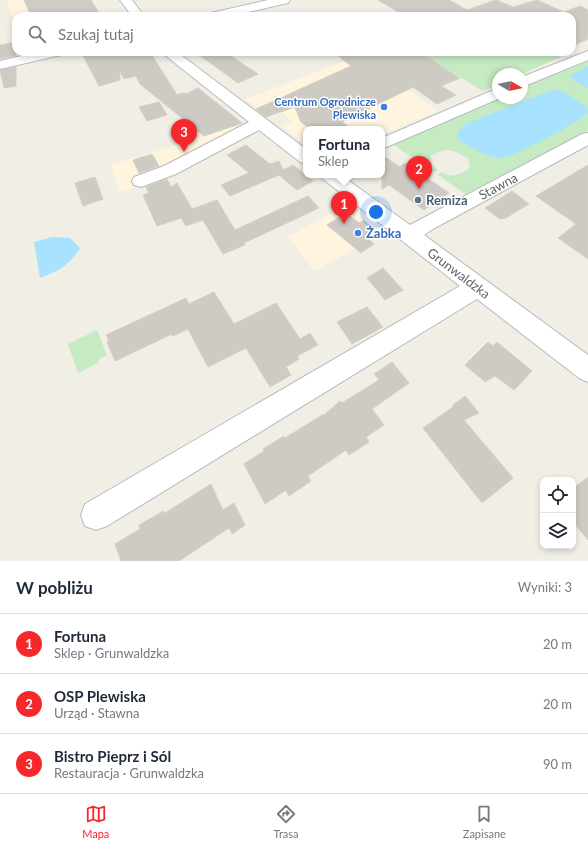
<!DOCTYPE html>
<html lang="pl">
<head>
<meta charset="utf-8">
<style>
  :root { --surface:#fff; --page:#f6f6f7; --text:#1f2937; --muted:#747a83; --line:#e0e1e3; --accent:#f6282c }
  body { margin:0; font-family:Lato,sans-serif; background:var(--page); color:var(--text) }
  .controls { position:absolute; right:12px; bottom:12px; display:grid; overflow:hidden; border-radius:8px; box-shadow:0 2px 6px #0003 }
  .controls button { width:36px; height:36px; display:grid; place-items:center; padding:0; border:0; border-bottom:1px solid var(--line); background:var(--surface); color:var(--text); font:20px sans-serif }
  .compass { position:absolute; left:492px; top:68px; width:36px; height:36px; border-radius:50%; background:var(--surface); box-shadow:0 2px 6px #0003; rotate:99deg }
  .you { position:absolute; left:376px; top:212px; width:14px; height:14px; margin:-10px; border:3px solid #fff; border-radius:50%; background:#1a73e8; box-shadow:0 0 0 6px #1a73e833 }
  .badge { display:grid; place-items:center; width:26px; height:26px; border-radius:50%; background:var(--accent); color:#fff; font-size:13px; font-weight:700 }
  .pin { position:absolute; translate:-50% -33px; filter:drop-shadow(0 1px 2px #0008) }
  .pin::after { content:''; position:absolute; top:21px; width:14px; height:12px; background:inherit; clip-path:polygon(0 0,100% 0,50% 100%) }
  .popup { position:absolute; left:303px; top:126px; width:82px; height:52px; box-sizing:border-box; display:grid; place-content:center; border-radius:8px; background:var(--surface); filter:drop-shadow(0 1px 3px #0005); font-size:13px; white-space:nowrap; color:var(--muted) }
  .popup b { font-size:15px; color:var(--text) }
  .popup::after { content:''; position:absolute; left:50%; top:100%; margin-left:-8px; border:8px solid transparent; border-top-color:var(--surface) }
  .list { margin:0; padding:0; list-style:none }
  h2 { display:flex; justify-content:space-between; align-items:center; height:52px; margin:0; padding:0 16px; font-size:17px }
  h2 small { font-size:13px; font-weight:400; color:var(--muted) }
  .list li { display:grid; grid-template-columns:26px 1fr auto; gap:12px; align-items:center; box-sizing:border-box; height:60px; padding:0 16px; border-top:1px solid var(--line) }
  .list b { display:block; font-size:15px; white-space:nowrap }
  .list p { margin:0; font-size:13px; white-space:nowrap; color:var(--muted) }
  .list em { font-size:13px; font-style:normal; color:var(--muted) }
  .icon { flex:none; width:22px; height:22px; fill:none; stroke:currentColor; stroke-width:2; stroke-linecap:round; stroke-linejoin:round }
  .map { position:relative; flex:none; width:588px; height:561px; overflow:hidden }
  .search { position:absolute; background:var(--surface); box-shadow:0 2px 6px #0003; left:12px; right:12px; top:12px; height:44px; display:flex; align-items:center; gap:10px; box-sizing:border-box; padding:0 14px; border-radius:12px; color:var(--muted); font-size:15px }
  .sheet { height:232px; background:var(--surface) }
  nav { display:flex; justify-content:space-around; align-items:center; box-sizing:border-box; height:56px; border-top:1px solid var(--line); background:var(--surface); font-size:11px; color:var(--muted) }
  nav a { display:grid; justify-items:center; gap:2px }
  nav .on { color:var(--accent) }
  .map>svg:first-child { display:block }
  .commercial { fill:#fff4dd }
  .green { fill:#c6eac2 }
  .water { fill:#a8e2ff }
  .building { fill:#cecbc5; stroke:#d6cfc4 }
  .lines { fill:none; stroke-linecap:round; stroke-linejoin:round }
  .minor-casing { stroke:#b7babe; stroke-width:2 }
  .minor { fill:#fff; fill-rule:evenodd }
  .shop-dot { fill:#3f7fe0; stroke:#fff; stroke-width:1.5 }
  .service-dot { fill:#5c6f8a; stroke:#fff; stroke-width:1.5 }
  .labels { text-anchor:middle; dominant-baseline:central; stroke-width:3; stroke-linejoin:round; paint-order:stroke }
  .far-shop-label { font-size:11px; font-weight:bold; fill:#366cbe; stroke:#fff; text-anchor:end }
  .street-label { font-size:13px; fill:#5e6368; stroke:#fff }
  .service-label { font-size:13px; font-weight:bold; fill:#4e5e75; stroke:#fff; text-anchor:start }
  .shop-label { font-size:13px; font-weight:bold; fill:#366cbe; stroke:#fff; text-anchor:start }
</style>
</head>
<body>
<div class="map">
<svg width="588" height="561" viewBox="0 0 588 561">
  <rect width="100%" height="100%" fill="#f1eee6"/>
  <!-- commercial -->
  <g class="commercial">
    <polygon points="6,0 70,0 78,16 16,16 16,27"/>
    <polygon points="345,61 404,87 438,111 382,134 382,129 306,129 306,144 280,126 292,121 282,113 270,118 245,99"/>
    <polygon points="233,127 243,135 137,187 119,192 111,165"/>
    <polygon points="348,204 382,231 348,253 314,271 288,237"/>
  </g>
  <!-- green -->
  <g class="green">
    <polygon points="420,52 550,52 561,57 522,74 498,74 498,85 483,91"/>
    <path d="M588,61v70l-120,65 -30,-21 4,-3c9,7 20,2 28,-4l-2,-10c-16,-9 -21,-11 -37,-2l1,10 6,4 -4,2 -43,-29 108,-45h23v-10z"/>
    <polygon points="97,330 107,355 98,360 98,363 78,373 68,344"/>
  </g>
  <!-- water -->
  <g class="water">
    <polygon points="588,66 588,88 576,81 570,75"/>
    <path d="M554,89l9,3 24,15 1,6c-7,8 -76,45 -87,45 -15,-1 -33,-11 -44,-20l1,-6 7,-8z"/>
    <path d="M52,237l18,1 10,10c-11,18 -20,22 -40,30l-6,-36z"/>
  </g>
  <!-- building -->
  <g class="building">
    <polygon points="24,0 91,0 99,13 89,16 31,16"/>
    <polygon points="378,0 449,0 467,10 496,0 513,7 537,0 564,12 580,6 588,10 588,39 572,46 572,16 405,16"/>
    <polygon points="16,42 16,56 0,59 0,45"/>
    <polygon points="81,52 150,52 177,95 183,93 186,94 198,88 242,123 204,136 140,84 136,76 124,79 120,71 120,80 99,86"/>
    <polygon points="195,52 225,52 258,74 238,83"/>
    <polygon points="333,52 420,52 460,78 441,86 456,95 437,104 413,87 342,122 352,129 311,129 301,122 295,107 266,117 256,109 351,66"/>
    <polygon points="16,67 16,86 4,88 0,70"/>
    <polygon points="159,102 167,115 147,121 139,107"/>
    <polygon points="246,145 270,164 279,161 283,170 293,165 313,181 297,190 279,175 230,196 221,185 249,173 227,155"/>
    <polygon points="152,154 159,166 139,173 133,160"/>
    <polygon points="382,155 400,167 405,163 449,193 424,210 389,185 382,189"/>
    <polygon points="588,165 588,259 558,238 576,224 536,196"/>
    <polygon points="95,177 103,199 83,206 75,183"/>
    <polygon points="167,179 171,187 177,183 192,209 217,200 235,230 308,196 319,208 244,243 245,245 223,254 203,220 186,226 181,218 157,226 143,195 149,193 146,187"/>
    <polygon points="512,191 529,204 506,218 500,219 485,208"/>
    <polygon points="346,213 359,223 364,220 375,230 366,236 374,244 361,253 327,225"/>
    <polygon points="383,268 403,290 385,300 367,278"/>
    <polygon points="214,292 234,324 276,303 300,339 310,333 318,345 297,356 299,359 286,367 291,375 270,387 246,348 208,367 188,329 173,336 172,334 115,361 107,342 109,341 106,335 186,298 189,304"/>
    <polygon points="367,307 383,327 352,344 337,322"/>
    <polygon points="488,342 493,346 497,342 532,371 514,390 495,376 485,382 465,365"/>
    <polygon points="392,362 409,383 372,409 384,425 366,437 369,442 349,455 346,450 308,476 311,481 289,496 286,490 265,504 244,464 264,451 263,449 284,436 285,438 324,414 324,415 340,401 342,403 379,380 374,374"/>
    <polygon points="465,396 479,413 464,420 513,478 482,503 423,428 453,407 453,405"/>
    <polygon points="588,477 588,540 573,522 573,489"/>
    <polygon points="211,484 223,510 234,503 245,525 232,534 229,528 179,561 121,561 115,544 140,529 139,525 164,511 165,513"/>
  </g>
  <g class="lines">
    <!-- minor casing -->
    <g class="minor-casing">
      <g id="minor">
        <polygon points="120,0 132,0 144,16 132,16"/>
        <polygon points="268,0 290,0 288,3 231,16 209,16 211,13"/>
        <polygon points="588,51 588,60 522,87 522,77"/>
        <polygon points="38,52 63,52 61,55 0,69 0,61"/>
        <polygon points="161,52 177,52 306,149 306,164 300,162 259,130 176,174 141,187 134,185 132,181 134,177 164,166 249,122"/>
        <polygon points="498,88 498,98 500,98 382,149 382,138"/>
        <polygon points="588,133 588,145 433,229 424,235 588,355 588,382 579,378 477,299 107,526 96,530 85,526 81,515 85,504 460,286 323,179 320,175 341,175 410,225 582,134"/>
      </g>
    </g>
    <!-- minor -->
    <use href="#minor" class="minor"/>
  </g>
  <!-- markers -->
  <g class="shop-dot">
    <circle cx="384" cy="107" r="4"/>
    <circle cx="358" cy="233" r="4"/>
  </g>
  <circle class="service-dot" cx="418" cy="200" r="4"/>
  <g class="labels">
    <!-- far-shop labels -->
    <g class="far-shop-label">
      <text x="376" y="101">Centrum Ogrodnicze<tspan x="376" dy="13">Plewiska</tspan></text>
    </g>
    <!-- street labels -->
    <g class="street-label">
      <text transform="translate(498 186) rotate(-28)">Stawna</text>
      <text transform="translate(459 273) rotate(37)">Grunwaldzka</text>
    </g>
    <!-- service labels -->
    <g class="service-label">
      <text x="426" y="200">Remiza</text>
    </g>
    <!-- shop labels -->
    <g class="shop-label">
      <text x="366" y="233">Żabka</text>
    </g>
  </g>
</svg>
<div class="controls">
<button><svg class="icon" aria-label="locate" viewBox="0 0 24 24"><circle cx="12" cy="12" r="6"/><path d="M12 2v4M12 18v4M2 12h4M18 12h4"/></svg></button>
<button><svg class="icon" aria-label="layers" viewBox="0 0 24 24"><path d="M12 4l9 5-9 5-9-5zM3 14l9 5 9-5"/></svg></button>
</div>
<svg class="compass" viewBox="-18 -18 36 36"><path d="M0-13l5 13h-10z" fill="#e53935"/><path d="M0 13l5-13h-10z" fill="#747a83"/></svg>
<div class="you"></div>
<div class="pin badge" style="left:344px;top:224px">1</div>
<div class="popup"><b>Fortuna</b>Sklep</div>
<div class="pin badge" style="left:419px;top:189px">2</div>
<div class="pin badge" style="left:184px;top:152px">3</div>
<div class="search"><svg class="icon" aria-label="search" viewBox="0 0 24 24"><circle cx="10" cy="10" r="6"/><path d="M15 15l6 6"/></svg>Szukaj tutaj</div>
</div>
<section class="sheet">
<h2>W pobliżu<small>Wyniki: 3</small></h2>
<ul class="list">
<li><span class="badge">1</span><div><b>Fortuna</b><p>Sklep · Grunwaldzka</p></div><em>20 m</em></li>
<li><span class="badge">2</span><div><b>OSP Plewiska</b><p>Urząd · Stawna</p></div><em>20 m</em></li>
<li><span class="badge">3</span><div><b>Bistro Pieprz i Sól</b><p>Restauracja · Grunwaldzka</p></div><em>90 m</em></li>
</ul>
</section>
<nav>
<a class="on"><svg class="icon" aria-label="map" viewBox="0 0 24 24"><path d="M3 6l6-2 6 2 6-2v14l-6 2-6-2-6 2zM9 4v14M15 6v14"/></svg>Mapa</a>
<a><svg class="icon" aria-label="directions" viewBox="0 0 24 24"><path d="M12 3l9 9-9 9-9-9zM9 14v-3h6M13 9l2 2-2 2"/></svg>Trasa</a>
<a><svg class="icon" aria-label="saved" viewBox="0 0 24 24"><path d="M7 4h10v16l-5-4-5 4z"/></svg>Zapisane</a>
</nav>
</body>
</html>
